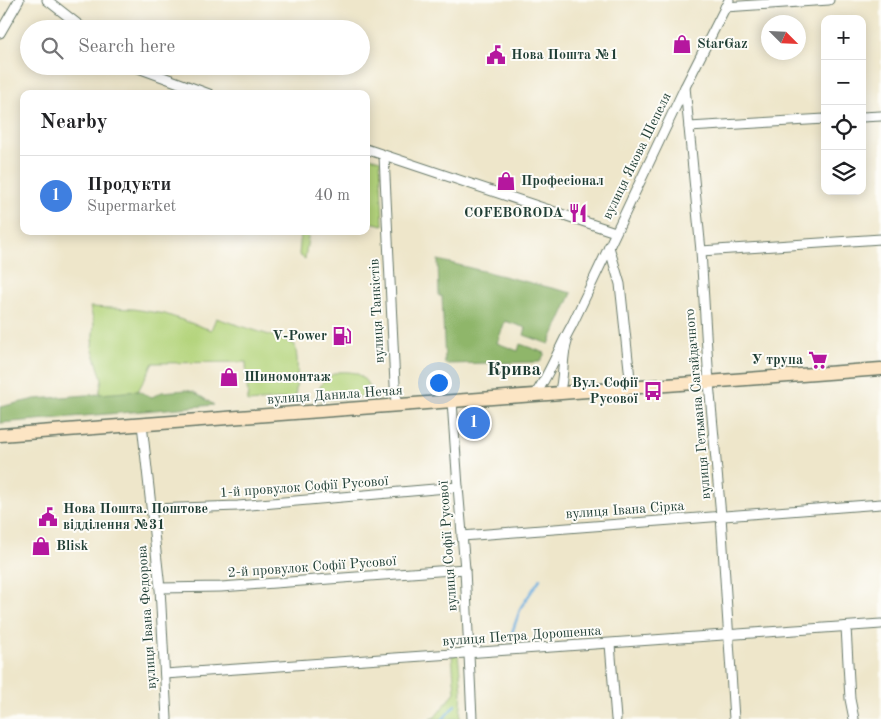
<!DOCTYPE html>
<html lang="en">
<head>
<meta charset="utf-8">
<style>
  :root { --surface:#fff; --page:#f6f6f6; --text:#202124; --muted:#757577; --line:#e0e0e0; --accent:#b5179e }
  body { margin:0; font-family:"Old Standard TT",serif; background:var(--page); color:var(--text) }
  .controls { position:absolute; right:15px; top:15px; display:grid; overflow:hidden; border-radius:10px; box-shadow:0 2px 12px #0003 }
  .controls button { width:45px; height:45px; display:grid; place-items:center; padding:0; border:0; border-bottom:1px solid var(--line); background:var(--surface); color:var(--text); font:25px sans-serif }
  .compass { position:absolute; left:761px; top:15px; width:45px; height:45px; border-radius:50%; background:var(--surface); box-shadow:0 2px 12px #0003; rotate:114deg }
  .you { position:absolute; left:438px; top:382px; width:18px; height:18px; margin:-12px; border:4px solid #fff; border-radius:50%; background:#1a73e8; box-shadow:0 0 0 8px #1a73e833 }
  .badge { display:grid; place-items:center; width:32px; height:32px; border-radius:50%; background:var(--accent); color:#fff; font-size:16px; font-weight:700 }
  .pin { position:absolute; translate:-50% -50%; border:2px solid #fff; box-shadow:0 1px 5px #0006 }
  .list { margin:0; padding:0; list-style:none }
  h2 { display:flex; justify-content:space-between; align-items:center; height:65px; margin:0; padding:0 20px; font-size:21px }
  h2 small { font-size:16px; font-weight:400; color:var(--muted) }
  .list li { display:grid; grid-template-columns:32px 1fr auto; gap:15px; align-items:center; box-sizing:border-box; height:80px; padding:0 20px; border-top:1px solid var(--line) }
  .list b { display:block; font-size:19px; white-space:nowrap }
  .list p { margin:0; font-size:16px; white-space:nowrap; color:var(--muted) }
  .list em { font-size:16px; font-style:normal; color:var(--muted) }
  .icon { flex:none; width:28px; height:28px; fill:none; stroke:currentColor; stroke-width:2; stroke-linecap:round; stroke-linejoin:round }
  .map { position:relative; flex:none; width:881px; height:719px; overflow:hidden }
  .search { position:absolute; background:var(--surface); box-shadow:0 2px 12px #0003; left:20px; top:20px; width:350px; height:55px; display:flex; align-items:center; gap:12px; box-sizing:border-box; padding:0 18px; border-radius:28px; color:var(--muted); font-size:19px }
  .panel { position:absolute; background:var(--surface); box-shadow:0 2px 12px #0003; left:20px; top:90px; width:350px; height:145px; border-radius:10px }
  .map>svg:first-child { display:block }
  .green { fill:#b4d47b; stroke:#6a8858 }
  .forest { fill:#8fb66b; stroke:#577a50 }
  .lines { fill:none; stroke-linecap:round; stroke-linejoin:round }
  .stream { stroke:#67abdd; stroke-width:2.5 }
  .street-casing { stroke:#677868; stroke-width:11 }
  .secondary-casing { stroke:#677868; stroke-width:15 }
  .street { stroke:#fff; stroke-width:9 }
  .secondary { stroke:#fce5c4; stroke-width:12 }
  .labels { text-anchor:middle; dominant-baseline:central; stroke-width:4; stroke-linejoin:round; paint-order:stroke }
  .poi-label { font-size:14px; font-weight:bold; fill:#1f3d34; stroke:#fdfcf7; text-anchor:start }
  .street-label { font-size:14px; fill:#1f3d34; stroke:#fdfcf7 }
  .district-label { font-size:19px; font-weight:bold; fill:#1f3d34; stroke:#fdfcf7 }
</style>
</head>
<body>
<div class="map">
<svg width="881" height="719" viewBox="0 0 881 719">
  <rect width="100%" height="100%" fill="#fdfcf7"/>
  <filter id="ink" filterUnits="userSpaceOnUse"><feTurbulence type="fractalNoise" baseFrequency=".02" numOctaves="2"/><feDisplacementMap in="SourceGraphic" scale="10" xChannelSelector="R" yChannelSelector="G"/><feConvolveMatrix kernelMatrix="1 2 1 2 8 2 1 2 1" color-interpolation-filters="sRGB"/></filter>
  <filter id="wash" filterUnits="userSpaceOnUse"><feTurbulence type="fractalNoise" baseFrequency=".0096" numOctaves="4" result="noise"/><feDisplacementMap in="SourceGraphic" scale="20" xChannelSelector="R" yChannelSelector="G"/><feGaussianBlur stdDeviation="1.12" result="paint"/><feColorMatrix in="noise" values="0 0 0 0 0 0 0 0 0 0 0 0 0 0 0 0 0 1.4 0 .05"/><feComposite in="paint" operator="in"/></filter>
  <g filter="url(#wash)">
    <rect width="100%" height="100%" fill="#eee6ca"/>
    <!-- green -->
    <g class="green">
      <polygon points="366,156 380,160 383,225 366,221"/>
      <polygon points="301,231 309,231 305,259 299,255"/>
      <path d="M90,307l43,2 32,5 46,16 5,-12 72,23 7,4c4,17 2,36 0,53l-47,4 -2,-40 -93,1 -15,28 -39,4 3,-16 -10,-32 2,-24z"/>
      <path d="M338,372c24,-1 22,3 37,21v2l-2,1 -54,4 -2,-7 8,-15z"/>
      <polygon points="458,654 462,691 460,719 430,719 435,717 455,692 452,655"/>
    </g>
    <!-- forest -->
    <g class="forest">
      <polygon points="438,260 572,293 549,344 524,335 526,328 505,321 497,343 518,351 520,344 545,353 540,362 445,364 442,296 439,296"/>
      <polygon points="186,390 194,392 214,405 0,423 0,407 35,399 138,391 152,397 162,392"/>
    </g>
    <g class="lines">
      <!-- stream -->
      <g class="stream">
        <polyline points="509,641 521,607 540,579"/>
        <polyline points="443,719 455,705"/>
      </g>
    </g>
  </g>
  <g filter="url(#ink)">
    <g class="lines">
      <!-- street casing -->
      <g class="street-casing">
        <g id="street">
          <polyline points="47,0 84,29"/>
          <polyline points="725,7 829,0"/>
          <polyline points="0,33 19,0"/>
          <polyline points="133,66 209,94"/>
          <polyline points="685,87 701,251 709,383 721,516 734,719"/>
          <polyline points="862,117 881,116"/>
          <polyline points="689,127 825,119"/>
          <polyline points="366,149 615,232"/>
          <polyline points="384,156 396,405"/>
          <polyline points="609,247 620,284 631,388"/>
          <polyline points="701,251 881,239"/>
          <path d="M559,393c6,-16 2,-34 8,-51"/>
          <path d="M535,395c15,-22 24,-47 37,-70l113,-238 44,-87"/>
          <polyline points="452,401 458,487 465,569 472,719"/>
          <polyline points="142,424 160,588 167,719"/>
          <polyline points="152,509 238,506 458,487"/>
          <polyline points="462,536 881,504"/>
          <polyline points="160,588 221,587 465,569"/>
          <polyline points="846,627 850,699 854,719"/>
          <polyline points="610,644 616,719"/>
          <polyline points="165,674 881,624"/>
        </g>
      </g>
      <!-- secondary casing -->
      <g class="secondary-casing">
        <polyline id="secondary" points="0,435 881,369"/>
      </g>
      <!-- street -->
      <use href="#street" class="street"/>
      <!-- secondary -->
      <use href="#secondary" class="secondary"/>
    </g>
  </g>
  <!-- icons -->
  <defs>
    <g id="shop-bare" transform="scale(1.5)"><path d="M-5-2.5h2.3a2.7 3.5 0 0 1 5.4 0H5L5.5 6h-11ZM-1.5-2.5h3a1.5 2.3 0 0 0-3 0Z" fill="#b5179e" stroke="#fdfcf7" stroke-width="2.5" paint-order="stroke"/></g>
    <g id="civic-bare" transform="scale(1.5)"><path d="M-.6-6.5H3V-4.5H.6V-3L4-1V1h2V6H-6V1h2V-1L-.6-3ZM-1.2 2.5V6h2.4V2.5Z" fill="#b5179e" stroke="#fdfcf7" stroke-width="2.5" paint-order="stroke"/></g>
    <g id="restaurant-bare" transform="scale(1.5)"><path d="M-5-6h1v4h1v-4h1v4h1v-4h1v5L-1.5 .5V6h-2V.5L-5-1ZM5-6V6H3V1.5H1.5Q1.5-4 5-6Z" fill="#b5179e" stroke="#fdfcf7" stroke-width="2.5" paint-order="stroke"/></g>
    <g id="fuel-bare" transform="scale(1.5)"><path d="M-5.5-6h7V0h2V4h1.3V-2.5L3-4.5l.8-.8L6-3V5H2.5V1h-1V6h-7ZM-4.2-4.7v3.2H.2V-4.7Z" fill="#b5179e" stroke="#fdfcf7" stroke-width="2.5" paint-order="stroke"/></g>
    <g id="supermarket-bare" transform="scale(1.5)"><path d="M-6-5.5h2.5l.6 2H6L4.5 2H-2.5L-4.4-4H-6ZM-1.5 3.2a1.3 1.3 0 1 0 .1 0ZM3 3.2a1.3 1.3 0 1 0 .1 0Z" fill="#b5179e" stroke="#fdfcf7" stroke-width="2.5" paint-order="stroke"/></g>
    <g id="bus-bare" transform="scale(1.5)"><path d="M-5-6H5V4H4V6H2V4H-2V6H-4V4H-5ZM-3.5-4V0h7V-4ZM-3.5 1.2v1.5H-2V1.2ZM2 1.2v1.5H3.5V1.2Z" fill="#b5179e" stroke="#fdfcf7" stroke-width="2.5" paint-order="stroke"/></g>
  </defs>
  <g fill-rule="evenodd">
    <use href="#shop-bare" x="682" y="44"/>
    <use href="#civic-bare" x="496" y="55"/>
    <use href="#shop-bare" x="506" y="181"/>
    <use href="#restaurant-bare" x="578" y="213"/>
    <use href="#fuel-bare" x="342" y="336"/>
    <use href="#supermarket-bare" x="818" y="360"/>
    <use href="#shop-bare" x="229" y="377"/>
    <use href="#bus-bare" x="653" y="391"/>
    <use href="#civic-bare" x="48" y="517"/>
    <use href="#shop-bare" x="41" y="546"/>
  </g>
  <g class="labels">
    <!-- poi labels -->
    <g class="poi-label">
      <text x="697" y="44">StarGaz</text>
      <text x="511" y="55">Нова Пошта №1</text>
      <text x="521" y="181">Професіонал</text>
      <text x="563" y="213" text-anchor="end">COFEBORODA</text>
      <text x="327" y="336" text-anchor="end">V-Power</text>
      <text x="803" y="360" text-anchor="end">У трупа</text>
      <text x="244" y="377">Шиномонтаж</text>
      <text x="638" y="383" text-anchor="end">Вул. Софії<tspan x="638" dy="16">Русової</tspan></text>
      <text x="63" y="509">Нова Пошта. Поштове<tspan x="63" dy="16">відділення №31</tspan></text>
      <text x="56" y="546">Blisk</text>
    </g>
    <!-- street labels -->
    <g class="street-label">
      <text transform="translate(637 156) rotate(-64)">вулиця Якова Шепеля</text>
      <text transform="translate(377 311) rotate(-93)">вулиця Танкістів</text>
      <text transform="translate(335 395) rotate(-4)">вулиця Данила Нечая</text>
      <text transform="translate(698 404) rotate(-95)">вулиця Гетьмана Сагайдачного</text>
      <text transform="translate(304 487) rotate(-4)">1-й провулок Софії Русової</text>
      <text transform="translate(625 510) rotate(-4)">вулиця Івана Сірка</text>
      <text transform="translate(448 546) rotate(-94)">вулиця Софії Русової</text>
      <text transform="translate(312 567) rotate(-4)">2-й провулок Софії Русової</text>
      <text transform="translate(147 617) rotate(-94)">вулиця Івана Федорова</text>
      <text transform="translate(522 636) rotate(-4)">вулиця Петра Дорошенка</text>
    </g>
    <!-- district labels -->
    <g class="district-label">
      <text x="514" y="370">Крива</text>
    </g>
  </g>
</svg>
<div class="controls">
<button>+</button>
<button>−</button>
<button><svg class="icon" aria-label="locate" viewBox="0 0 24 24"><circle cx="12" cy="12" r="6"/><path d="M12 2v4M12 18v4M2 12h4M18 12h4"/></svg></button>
<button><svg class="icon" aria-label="layers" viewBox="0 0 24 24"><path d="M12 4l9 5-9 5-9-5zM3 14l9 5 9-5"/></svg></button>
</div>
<svg class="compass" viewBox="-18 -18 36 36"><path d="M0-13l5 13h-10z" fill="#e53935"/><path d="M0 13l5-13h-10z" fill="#757577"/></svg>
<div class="you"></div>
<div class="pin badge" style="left:474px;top:423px;background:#3f7fe0">1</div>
<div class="search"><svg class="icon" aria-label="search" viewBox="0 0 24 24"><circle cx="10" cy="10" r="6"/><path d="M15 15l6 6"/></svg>Search here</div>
<section class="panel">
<h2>Nearby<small></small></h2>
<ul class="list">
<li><span class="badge" style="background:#3f7fe0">1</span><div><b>Продукти</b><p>Supermarket</p></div><em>40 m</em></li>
</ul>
</section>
</div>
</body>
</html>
